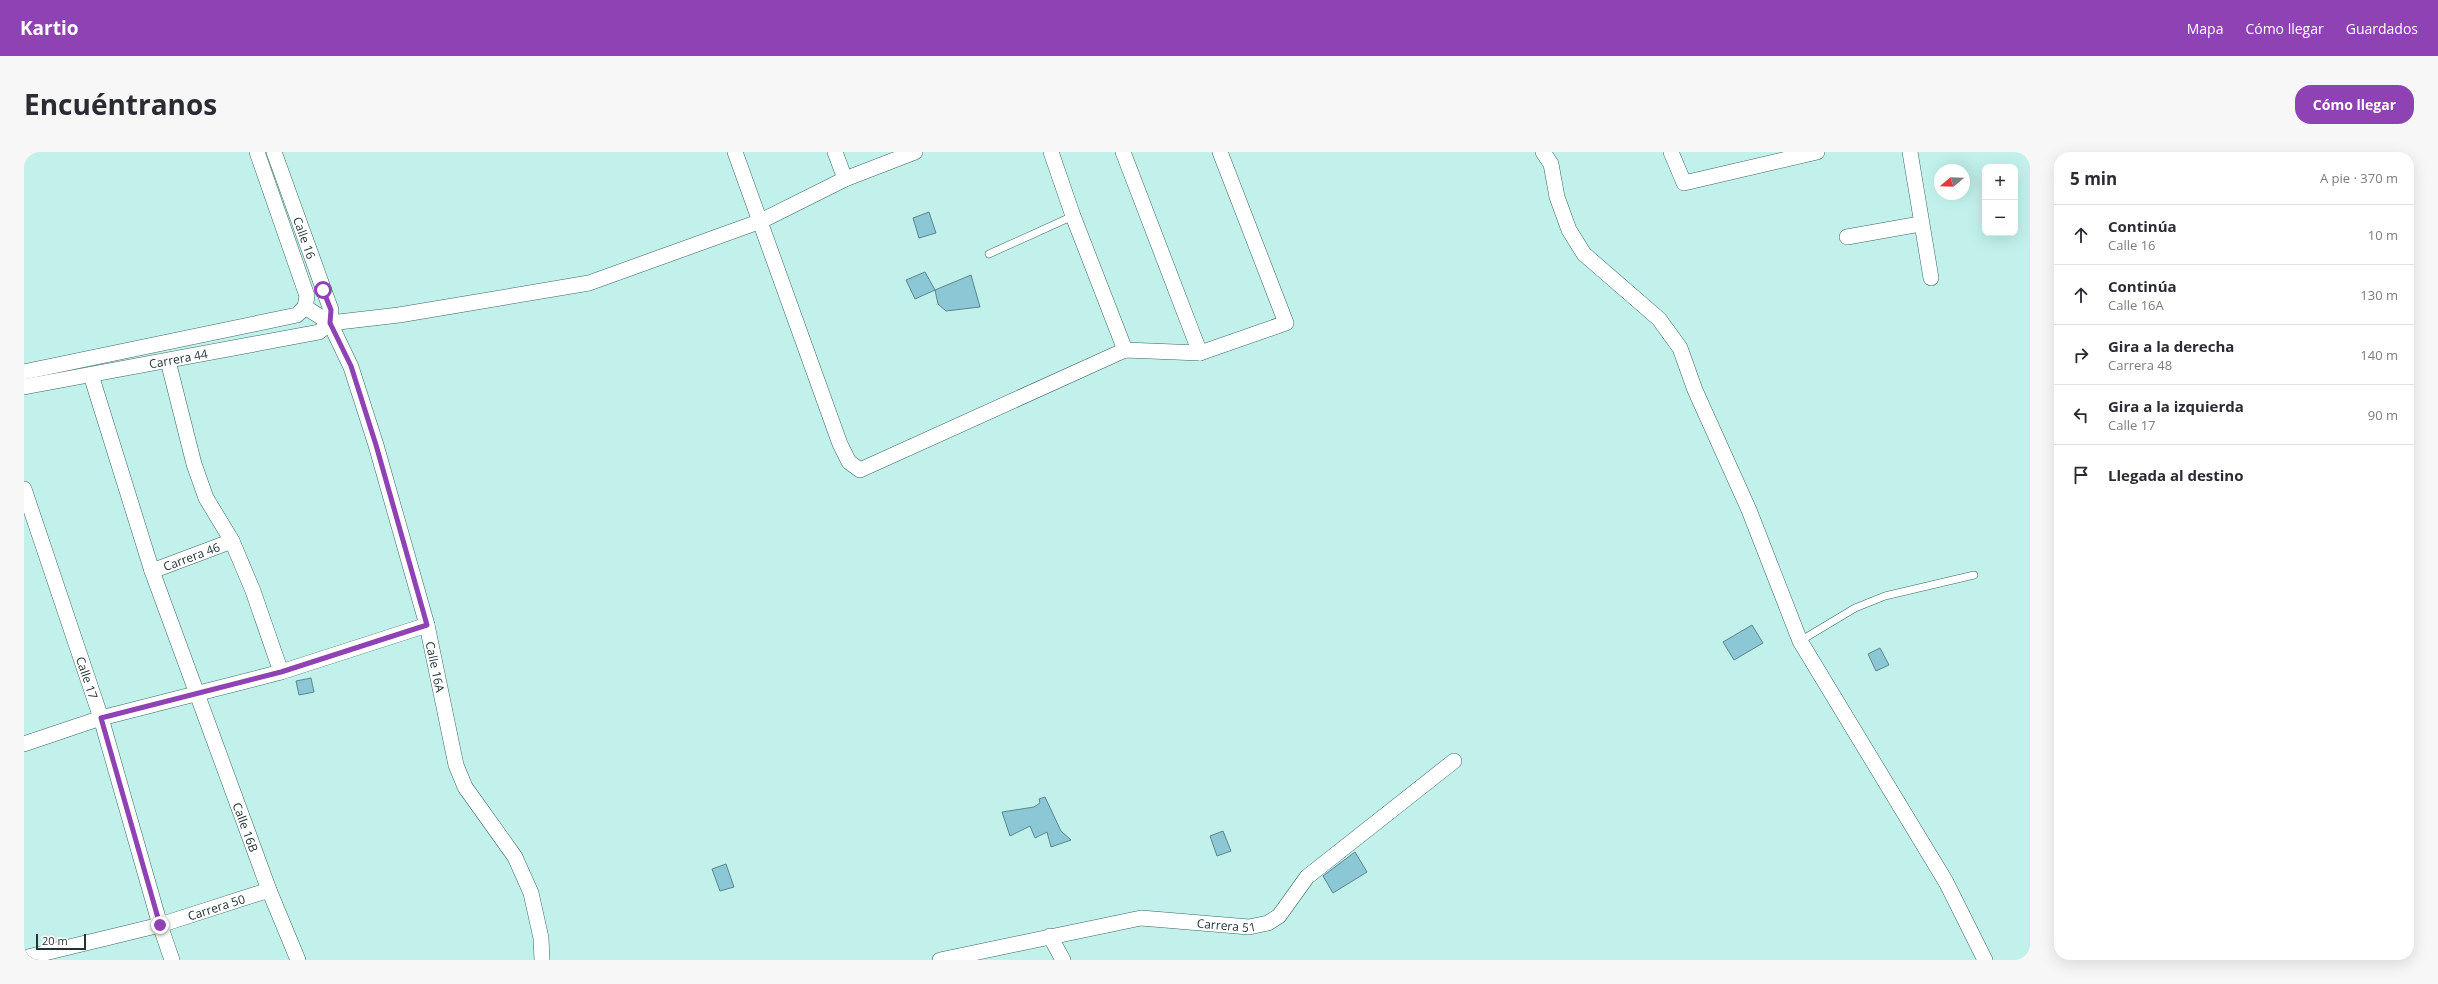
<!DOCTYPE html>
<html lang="es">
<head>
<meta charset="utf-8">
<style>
  :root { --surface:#fff; --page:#f7f7f7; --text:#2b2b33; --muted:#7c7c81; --line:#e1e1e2; --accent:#8e42b3 }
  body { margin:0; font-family:"Open Sans",sans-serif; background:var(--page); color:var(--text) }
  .controls { position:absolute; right:12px; top:12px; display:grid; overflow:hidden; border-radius:8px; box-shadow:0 4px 16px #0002 }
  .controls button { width:36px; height:36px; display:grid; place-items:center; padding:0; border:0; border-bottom:1px solid var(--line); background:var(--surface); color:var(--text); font:20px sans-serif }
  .compass { position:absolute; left:1910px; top:12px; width:36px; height:36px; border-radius:50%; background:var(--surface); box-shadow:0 4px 16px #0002; rotate:251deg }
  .scale { position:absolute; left:12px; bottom:10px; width:50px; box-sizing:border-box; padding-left:4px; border:2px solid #223533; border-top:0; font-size:11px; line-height:14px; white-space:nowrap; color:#223533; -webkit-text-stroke:3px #fff; paint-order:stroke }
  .stop { position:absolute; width:12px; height:12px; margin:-9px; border:3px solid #8e42b3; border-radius:50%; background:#fff }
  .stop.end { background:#8e42b3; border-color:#fff; box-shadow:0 1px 4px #0008 }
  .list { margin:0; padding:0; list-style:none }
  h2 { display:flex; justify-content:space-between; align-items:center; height:52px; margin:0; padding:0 16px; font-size:17px }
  h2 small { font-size:13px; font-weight:400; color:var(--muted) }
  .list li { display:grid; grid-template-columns:26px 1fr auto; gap:12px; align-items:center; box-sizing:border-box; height:60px; padding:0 16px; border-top:1px solid var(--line) }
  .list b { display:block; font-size:15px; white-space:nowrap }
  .list p { margin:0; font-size:13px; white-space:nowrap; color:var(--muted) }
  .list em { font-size:13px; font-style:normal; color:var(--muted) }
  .icon { flex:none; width:22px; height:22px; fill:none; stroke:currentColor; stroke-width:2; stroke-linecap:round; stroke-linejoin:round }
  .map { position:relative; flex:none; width:2006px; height:808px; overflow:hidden; border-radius:16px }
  header { display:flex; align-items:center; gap:24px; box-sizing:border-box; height:56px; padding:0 20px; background:var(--accent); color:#fff }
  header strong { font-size:19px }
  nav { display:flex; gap:22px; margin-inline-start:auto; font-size:14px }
  .intro { display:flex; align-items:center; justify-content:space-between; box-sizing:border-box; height:96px; padding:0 24px }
  h1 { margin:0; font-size:28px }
  .button { padding:10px 18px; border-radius:16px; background:var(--accent); color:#fff; font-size:14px; font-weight:700 }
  main { display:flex; gap:24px; padding:0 24px }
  aside { flex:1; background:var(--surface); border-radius:16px; box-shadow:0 4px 16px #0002 }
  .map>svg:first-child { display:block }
  .building { fill:#8bc7d4; stroke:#5b868f }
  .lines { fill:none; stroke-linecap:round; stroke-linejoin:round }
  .lane-casing { stroke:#3b6762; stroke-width:8 }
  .street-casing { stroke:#3b6762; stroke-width:16 }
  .lane { stroke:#fff; stroke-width:7 }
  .street { stroke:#fff; stroke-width:15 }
  .route { stroke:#8e42b3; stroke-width:5 }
  .labels { text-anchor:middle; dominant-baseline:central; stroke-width:3; stroke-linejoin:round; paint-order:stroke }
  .street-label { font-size:12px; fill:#223533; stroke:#fff }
</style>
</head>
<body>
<header>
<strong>Kartio</strong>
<nav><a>Mapa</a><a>Cómo llegar</a><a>Guardados</a></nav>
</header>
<div class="intro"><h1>Encuéntranos</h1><a class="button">Cómo llegar</a></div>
<main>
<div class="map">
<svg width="2006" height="808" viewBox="0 0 2006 808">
  <rect width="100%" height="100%" fill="#c2f1eb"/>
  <!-- building -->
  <g class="building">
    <polygon points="905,60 912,81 895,86 889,66"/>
    <polygon points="901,120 911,138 891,147 882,128"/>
    <polygon points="947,123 956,155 922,159 914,152 911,138"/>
    <polygon points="1728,473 1739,491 1710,508 1699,490"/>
    <polygon points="1856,496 1865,513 1852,519 1844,502"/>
    <polygon points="287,526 290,540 275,543 272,529"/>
    <polygon points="1021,645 1037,679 1047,688 1027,695 1023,680 1011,686 1006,674 986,684 978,660 1010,655 1016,651 1015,647"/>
    <polygon points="1199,679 1207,699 1193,704 1186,684"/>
    <polygon points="1331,700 1343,720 1309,741 1299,724"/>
    <polygon points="702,712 710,735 696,739 688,717"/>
  </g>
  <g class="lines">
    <!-- lane casing -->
    <g class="lane-casing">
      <g id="lane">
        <polyline points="965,102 1049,64"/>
        <polyline points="1776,489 1831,456 1861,444 1950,423"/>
      </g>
    </g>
    <!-- street casing -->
    <g class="street-casing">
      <g id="street">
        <polyline points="233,0 283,144 281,155"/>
        <path id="s1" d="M250,0l57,158 -1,13"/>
        <polyline points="711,0 816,292 825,310 836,318 1101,198 1176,201 1262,171 1196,0"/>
        <polyline points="811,0 821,27"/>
        <polyline points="1027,0 1049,64 1101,198"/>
        <polyline points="1099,0 1176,201"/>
        <polyline points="1519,0 1527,12 1533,45 1545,78 1560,102 1635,167 1656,196 1671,238 1725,358 1776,489 1922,730 1961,808"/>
        <polyline points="1647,0 1660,31 1793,0"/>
        <polyline points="1886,0 1907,126"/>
        <polyline points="1823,85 1896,72"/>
        <path id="s2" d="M281,155l25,16 21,44 25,78 51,180 29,140 9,22 50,70 16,36 10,45 1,22"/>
        <polyline points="306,171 375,163 565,131 737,69 821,27 891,0"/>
        <polyline points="144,209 170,312 182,346 208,389 229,439 257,520"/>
        <polyline points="0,220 273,163 281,155"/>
        <path id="s3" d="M67,223l61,196 117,319 29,70"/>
        <path id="s4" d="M0,235l295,-55 11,-9"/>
        <path id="s5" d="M0,337l77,229 59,207 12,35"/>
        <path id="s6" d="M128,419l80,-30"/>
        <polyline points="0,592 77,566 257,520 403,473"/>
        <polyline points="1026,784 1039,808"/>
        <path id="s7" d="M0,806l136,-33 109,-35"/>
        <path id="s8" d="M916,808l201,-42 108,9 19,-4 11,-7 28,-39 147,-116"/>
      </g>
    </g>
    <!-- lane -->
    <use href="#lane" class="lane"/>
    <!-- street -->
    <use href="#street" class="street"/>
  </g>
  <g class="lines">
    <!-- route -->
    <polyline class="route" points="136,773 77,566 257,520 403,473 352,293 327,214 306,171 307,158 299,138"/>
  </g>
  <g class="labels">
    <!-- street labels -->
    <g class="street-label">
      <text stroke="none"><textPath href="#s1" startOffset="91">Calle 16</textPath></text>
      <text stroke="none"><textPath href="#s4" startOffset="157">Carrera 44</textPath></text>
      <text stroke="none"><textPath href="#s6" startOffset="42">Carrera 46</textPath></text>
      <text stroke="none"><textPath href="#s2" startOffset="390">Calle 16A</textPath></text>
      <text stroke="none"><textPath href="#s5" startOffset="199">Calle 17</textPath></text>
      <text stroke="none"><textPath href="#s3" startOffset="478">Calle 16B</textPath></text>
      <text stroke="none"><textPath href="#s7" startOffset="199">Carrera 50</textPath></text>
      <text stroke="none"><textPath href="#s8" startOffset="291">Carrera 51</textPath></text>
    </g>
  </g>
</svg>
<div class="controls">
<button>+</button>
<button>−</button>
</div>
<svg class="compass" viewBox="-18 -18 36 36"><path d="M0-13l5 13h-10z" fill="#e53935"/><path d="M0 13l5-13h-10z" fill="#7c7c81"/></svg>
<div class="scale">20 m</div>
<div class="stop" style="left:299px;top:138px"></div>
<div class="stop end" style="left:136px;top:773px"></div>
</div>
<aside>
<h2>5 min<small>A pie · 370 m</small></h2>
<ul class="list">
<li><svg class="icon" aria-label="ahead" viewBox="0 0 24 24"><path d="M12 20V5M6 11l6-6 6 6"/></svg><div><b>Continúa</b><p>Calle 16</p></div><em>10 m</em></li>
<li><svg class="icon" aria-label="ahead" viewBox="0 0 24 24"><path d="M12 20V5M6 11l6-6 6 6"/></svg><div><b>Continúa</b><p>Calle 16A</p></div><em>130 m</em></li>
<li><svg class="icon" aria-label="right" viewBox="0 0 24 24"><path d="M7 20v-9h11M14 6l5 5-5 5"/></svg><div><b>Gira a la derecha</b><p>Carrera 48</p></div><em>140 m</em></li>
<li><svg class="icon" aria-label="left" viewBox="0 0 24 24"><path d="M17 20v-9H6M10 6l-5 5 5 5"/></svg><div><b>Gira a la izquierda</b><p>Calle 17</p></div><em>90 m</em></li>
<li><svg class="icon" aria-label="arrive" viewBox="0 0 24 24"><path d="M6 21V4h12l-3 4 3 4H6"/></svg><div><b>Llegada al destino</b></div></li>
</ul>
</aside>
</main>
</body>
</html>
